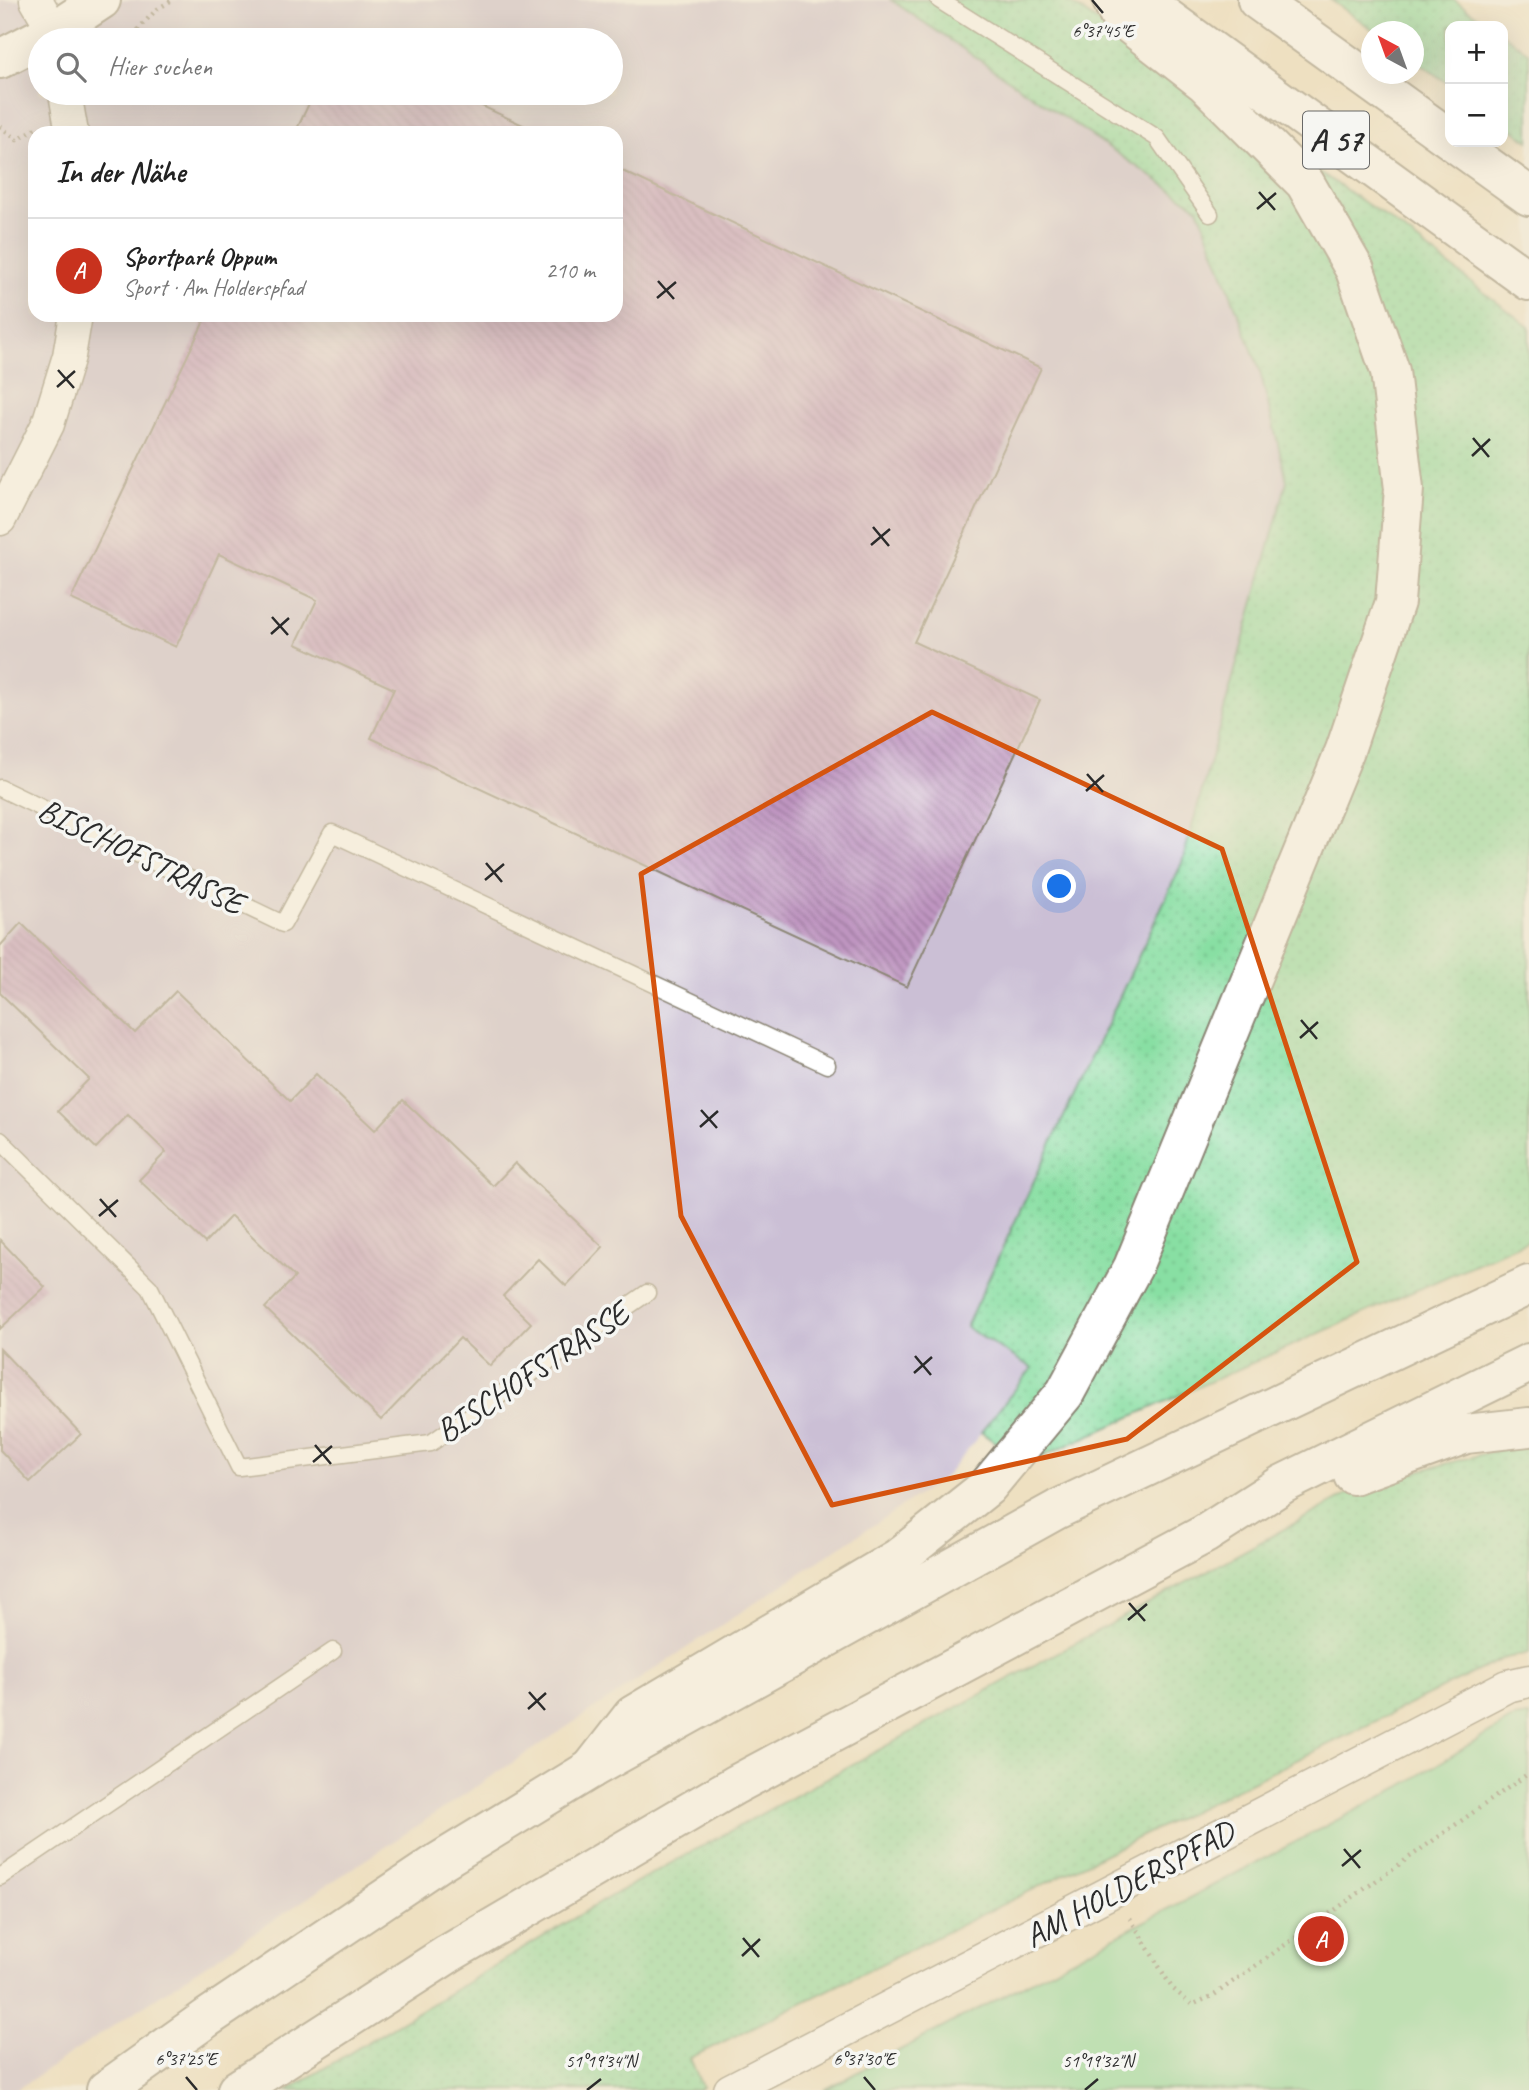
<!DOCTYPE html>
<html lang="de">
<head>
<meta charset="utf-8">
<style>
  :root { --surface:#fff; --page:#f2f2f2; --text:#222; --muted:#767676; --line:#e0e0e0; --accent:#c8321e }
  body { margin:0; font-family:Caveat,sans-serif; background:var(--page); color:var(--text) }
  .controls { position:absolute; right:21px; top:21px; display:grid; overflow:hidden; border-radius:14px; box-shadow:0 7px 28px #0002 }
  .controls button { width:63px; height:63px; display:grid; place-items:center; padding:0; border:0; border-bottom:2px solid var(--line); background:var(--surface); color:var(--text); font:35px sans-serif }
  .compass { position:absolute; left:1361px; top:21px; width:63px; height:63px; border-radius:50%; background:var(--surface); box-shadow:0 7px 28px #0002; rotate:319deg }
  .you { position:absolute; left:1060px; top:887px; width:24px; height:24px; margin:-18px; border:5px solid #fff; border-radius:50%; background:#1a73e8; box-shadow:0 0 0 10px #1a73e833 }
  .badge { display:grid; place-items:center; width:46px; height:46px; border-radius:50%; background:var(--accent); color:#fff; font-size:23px; font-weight:700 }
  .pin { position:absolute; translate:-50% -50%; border:4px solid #fff; box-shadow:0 2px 7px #0006 }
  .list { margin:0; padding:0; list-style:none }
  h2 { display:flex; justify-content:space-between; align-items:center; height:91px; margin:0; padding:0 28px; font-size:30px }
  h2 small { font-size:23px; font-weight:400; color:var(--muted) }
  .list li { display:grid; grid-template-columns:46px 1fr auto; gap:21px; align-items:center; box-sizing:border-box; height:105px; padding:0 28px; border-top:2px solid var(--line) }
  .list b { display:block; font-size:26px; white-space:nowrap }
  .list p { margin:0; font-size:23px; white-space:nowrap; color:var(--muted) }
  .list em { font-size:23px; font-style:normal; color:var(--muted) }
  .icon { flex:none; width:38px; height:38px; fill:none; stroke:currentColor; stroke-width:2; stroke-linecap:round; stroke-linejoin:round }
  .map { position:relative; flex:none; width:1529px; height:2090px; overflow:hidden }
  .search { position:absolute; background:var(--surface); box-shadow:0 7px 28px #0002; left:28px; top:28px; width:595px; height:77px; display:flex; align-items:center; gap:18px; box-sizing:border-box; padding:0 24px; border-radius:38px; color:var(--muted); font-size:26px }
  .panel { position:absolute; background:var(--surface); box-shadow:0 7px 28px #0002; left:28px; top:126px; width:595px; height:196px; border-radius:21px }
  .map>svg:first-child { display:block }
  .industrial { fill:#cbbfd5; fill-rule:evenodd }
  .grass { fill:url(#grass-dots); stroke:#5a8567; stroke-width:2 }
  .pitch { fill:#88dfa3; stroke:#5a8567; stroke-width:2 }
  .building { fill:url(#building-back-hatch) }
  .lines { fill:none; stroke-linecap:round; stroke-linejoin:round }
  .lane-casing { stroke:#8c8676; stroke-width:19 }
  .street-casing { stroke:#8c8676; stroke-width:35 }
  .secondary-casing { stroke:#8c8676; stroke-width:42 }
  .highway-casing { stroke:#8c8676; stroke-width:42 }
  .path { stroke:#8c8676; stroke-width:4.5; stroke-dasharray:2 5; stroke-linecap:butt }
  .lane { stroke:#fff; stroke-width:16 }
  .street { stroke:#fff; stroke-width:32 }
  .secondary { stroke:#fff; stroke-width:38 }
  .highway { stroke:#fff; stroke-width:38 }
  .marked { fill:none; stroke:#d5540f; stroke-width:5; stroke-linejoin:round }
  .ticks { fill:none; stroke:#2b2b2b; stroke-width:2.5 }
  .labels { text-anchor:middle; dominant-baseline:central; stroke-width:7; stroke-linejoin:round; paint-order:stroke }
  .shield { fill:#f6f6f2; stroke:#686867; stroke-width:2 }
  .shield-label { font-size:32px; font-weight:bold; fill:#2b2b2b }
  .street-label { font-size:33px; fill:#2b2b2b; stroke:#f6f6f2 }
  .ticks-label { font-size:18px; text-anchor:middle; fill:#2b2b2b; stroke:#f6f6f2; stroke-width:7; stroke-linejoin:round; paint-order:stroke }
</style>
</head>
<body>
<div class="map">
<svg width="1529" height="2090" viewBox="0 0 1529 2090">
  <defs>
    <pattern id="grass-dots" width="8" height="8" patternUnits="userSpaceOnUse" patternTransform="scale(1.75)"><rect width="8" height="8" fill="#88dfa3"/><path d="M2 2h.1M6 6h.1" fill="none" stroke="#76c08c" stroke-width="1.8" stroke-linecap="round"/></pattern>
    <pattern id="building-back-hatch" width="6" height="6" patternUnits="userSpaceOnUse" patternTransform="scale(1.75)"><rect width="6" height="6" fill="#bf95c1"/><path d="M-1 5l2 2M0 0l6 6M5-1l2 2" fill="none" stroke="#9b7a9d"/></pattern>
  </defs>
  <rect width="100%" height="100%" fill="#f6f6f2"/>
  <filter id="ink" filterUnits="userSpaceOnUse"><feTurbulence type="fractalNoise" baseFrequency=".0143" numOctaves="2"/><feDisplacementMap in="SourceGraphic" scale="14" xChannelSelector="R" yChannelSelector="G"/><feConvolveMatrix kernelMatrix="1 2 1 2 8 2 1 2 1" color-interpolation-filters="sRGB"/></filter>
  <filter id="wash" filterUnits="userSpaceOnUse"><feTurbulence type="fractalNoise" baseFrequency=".00686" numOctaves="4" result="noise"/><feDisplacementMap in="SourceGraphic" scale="28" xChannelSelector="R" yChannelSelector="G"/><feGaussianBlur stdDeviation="1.57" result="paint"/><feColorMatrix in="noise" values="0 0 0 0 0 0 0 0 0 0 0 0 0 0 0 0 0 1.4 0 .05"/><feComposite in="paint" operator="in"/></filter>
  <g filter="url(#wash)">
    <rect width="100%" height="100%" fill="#eee0c1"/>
    <!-- industrial -->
    <path class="industrial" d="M0,0h891l307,208 62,163 27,110 -105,382 -216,464 67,41 -85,106 -20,15 -912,601h-16zM40,40h571v53h-571zM35,133h581v182h-581z"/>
    <!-- grass -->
    <g class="grass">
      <polygon points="891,0 1066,0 1389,219 1529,327 1529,1240 1025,1464 981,1432 1032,1368 966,1327 1182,863 1287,481 1260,371 1198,208"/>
      <polygon points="1331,0 1454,0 1491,26 1450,26 1450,85 1414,59 1414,32 1375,31"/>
      <polygon points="1503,34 1529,53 1529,141 1503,123"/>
      <polygon points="1521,1444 1529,1446 1529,1653 1502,1659 690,2058 702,2087 697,2090 288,2090 616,1893 1365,1485"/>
    </g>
    <!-- pitch -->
    <polygon class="pitch" points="1529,1716 1529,2090 824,2090 1400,1787 1514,1718"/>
    <g id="blocks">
      <!-- building -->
      <g class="building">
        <polygon points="314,93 454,93 540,133 295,133"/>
        <polygon points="616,168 1041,368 914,642 1040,700 907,987 371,738 394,689 296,644 317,600 219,554 176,647 71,599 207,315 616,315"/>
        <polygon points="21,923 135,1033 176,991 290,1101 316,1074 375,1130 403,1100 493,1186 515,1163 603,1247 566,1286 538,1259 503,1296 531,1323 490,1366 460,1338 381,1420 265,1308 295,1277 231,1216 205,1243 139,1180 166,1152 128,1115 96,1148 58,1111 89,1079 0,993 0,946"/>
        <polygon points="0,1240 45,1287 0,1329"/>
        <polygon points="0,1349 81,1434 30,1482 0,1450"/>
      </g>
    </g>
  </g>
  <g filter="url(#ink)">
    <use href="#blocks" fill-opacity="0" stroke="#8c8676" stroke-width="2"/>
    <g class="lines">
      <!-- lane casing -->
      <g class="lane-casing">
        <g id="lane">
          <polyline points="939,0 1157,138 1210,214"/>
          <polyline points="0,788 283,924 332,833 827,1065"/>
          <polyline points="0,1140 150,1288 239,1467 431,1443 647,1293"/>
          <polyline points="0,1877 333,1651"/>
        </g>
      </g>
      <!-- street casing -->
      <g class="street-casing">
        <g id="street">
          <polyline points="36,0 54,31 56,40"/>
          <polyline points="65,93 72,133"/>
          <polyline points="0,519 48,424 69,356 76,315"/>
          <polyline points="730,2090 1507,1686 1529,1681"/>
        </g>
      </g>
      <!-- secondary casing -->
      <g class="secondary-casing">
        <polyline id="secondary" points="0,59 54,31 101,0"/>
      </g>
      <!-- highway casing -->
      <g class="highway-casing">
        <g id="highway">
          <polyline points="1142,0 1529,281"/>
          <polyline points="1257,0 1450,139"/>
          <polyline points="1454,142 1529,196"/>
          <polyline points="1353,1475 1466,1434 1529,1427"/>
          <polyline points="591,1769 633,1715 898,1558 987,1487 1065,1393 1133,1267 1345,750 1395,602 1404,489 1390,371 1355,270 1305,183 1205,83 1119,16 1112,0"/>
          <polyline points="106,2090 207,2018 439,1862 591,1769 1058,1509 1529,1285"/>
          <polyline points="237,2090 448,1954 735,1785 1205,1534 1283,1484 1529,1363"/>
        </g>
      </g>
      <!-- path -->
      <g class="path">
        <polyline points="128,40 156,10 172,0"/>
        <polyline points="0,126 17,140 36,128"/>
        <polyline points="1130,1918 1172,1988 1192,2005 1214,1995 1529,1773"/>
      </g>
      <!-- lane -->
      <use href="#lane" class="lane"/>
      <!-- street -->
      <use href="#street" class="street"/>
      <!-- secondary -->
      <use href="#secondary" class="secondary"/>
      <!-- highway -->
      <use href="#highway" class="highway"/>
    </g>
  </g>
  <!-- marked area -->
  <path d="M0 0H1529V2090H0ZM932,712l290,137 135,413 -230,177 -295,66 -151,-289 -40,-342z" fill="#eee0c1" fill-opacity=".55" fill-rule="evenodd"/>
  <path class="marked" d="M932,712l290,137 135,413 -230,177 -295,66 -151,-289 -40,-342z"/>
  <!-- ticks -->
  <path class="ticks" d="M1092,0l11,13M1259,192l16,18M1257,209l19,-16M658,281l16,18M657,298l19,-16M58,370l16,18M57,387l18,-16M1473,438l16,19M1472,456l18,-17M873,527l16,19M871,545l19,-16M272,617l16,18M271,634l18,-16M1087,774l16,18M1086,791l18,-16M486,863l16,19M485,880l19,-16M1301,1020l16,19M1300,1038l18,-16M701,1110l16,18M700,1127l18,-16M100,1199l16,18M99,1216l19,-16M915,1356l16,19M914,1373l18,-16M315,1445l16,19M313,1462l19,-16M1129,1603l16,18M1128,1620l19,-16M529,1692l16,18M528,1709l18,-16M1344,1849l16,19M1342,1866l19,-16M743,1938l16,19M742,1956l18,-17M186,2077l11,13M864,2077l11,13M587,2090l14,-11M1085,2090l13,-11"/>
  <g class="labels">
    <!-- shield labels -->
    <rect class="shield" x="1303" y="111.5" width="66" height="57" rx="5"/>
    <g class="shield-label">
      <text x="1336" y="140">A 57</text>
    </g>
    <!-- street labels -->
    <g class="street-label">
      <text transform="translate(141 856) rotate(26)">BISCHOFSTRASSE</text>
      <text transform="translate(532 1372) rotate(-34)">BISCHOFSTRASSE</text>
      <text transform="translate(1129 1884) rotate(-28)">AM HOLDERSPFAD</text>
    </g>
  </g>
  <g class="ticks-label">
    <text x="1103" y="37">6°37'45"E</text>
    <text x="186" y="2065">6°37'25"E</text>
    <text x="864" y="2065">6°37'30"E</text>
    <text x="601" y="2067">51°19'34"N</text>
    <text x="1098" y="2067">51°19'32"N</text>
  </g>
</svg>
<div class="controls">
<button>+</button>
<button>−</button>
</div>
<svg class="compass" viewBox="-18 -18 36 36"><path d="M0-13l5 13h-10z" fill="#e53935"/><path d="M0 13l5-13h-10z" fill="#767676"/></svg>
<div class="you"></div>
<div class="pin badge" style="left:1321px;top:1939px">A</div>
<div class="search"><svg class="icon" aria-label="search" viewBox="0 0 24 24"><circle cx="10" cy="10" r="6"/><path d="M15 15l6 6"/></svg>Hier suchen</div>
<section class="panel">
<h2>In der Nähe<small></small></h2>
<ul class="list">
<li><span class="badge">A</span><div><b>Sportpark Oppum</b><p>Sport · Am Holderspfad</p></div><em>210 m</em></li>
</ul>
</section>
</div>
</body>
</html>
